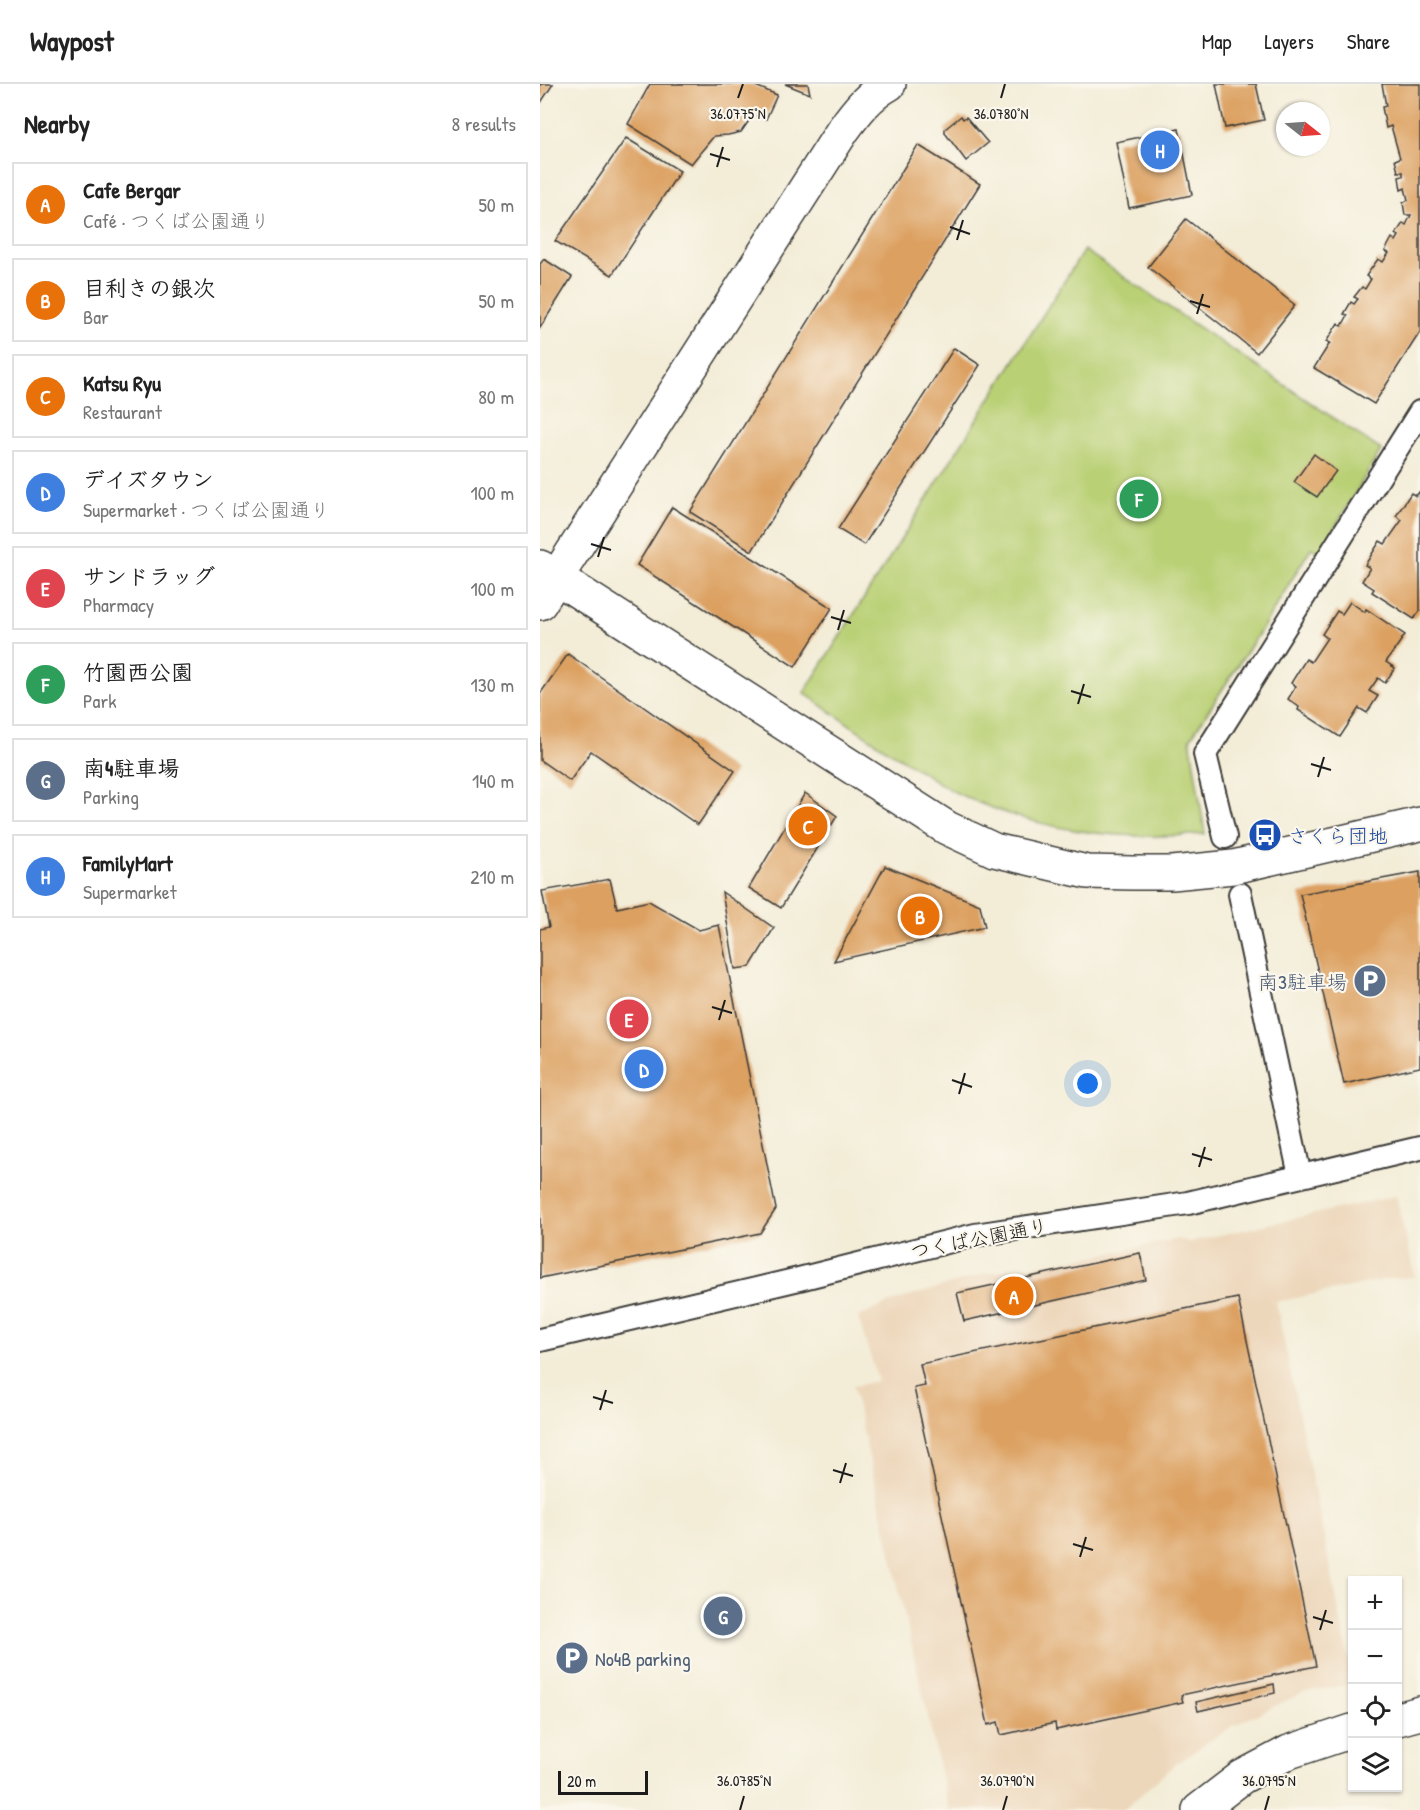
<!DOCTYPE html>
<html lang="en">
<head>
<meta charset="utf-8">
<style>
  :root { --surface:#fff; --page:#f2f2f2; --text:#222; --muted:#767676; --line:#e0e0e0; --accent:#2563eb }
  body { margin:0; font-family:"Patrick Hand","Klee One",sans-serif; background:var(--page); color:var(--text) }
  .controls { position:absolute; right:18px; bottom:18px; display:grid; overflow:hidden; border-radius:0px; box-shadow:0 2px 4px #0004 }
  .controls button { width:54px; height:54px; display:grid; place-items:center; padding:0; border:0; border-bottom:2px solid var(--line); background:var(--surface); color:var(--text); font:30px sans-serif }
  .compass { position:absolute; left:736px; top:18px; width:54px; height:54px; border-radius:50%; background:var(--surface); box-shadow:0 2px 4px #0004; rotate:107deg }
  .scale { position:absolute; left:18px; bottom:15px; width:90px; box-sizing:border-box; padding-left:6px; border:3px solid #1c1c1c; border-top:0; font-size:16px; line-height:21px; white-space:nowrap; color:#1c1c1c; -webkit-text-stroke:4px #fbf7ec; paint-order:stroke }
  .you { position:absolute; left:548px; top:1000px; width:21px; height:21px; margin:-15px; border:4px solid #fff; border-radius:50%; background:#1a73e8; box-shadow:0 0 0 9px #1a73e833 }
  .badge { display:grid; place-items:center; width:39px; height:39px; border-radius:50%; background:var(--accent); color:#fff; font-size:20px; font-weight:700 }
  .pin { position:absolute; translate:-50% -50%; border:3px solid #fff; box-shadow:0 2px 6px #0006 }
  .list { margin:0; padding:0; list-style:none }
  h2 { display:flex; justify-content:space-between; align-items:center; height:78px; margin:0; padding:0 24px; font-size:26px }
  h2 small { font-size:20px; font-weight:400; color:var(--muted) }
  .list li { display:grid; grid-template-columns:39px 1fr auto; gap:18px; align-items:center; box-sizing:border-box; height:84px; margin:0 12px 12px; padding:0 12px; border:2px solid var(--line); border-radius:0px }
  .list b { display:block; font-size:22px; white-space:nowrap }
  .list p { margin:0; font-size:20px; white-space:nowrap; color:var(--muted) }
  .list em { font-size:20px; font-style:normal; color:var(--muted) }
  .icon { flex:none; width:33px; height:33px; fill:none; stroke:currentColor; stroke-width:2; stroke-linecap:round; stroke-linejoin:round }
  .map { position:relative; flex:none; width:880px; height:1726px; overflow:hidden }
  header { display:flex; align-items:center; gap:36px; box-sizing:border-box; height:84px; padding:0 30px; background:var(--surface); border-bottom:2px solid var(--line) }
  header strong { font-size:28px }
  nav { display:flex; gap:33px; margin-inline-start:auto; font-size:21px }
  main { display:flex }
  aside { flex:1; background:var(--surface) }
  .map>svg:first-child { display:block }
  .built { fill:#edd7bb }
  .green { fill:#b9d075; stroke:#6a7648; stroke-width:1.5 }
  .building { fill:#dca060 }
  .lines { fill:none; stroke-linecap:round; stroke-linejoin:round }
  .pedestrian-casing { stroke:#3c3b38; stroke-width:26 }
  .tertiary-casing { stroke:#3c3b38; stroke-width:36 }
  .pedestrian { stroke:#fff; stroke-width:22 }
  .tertiary { stroke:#fff; stroke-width:33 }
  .ticks { fill:none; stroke:#1c1c1c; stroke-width:2 }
  .labels { text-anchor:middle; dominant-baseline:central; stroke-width:4.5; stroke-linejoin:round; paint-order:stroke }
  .transit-label { font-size:20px; fill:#164399; stroke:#fbf7ec; text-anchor:start }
  .service-label { font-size:20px; fill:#4e5e75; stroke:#fbf7ec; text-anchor:end }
  .street-label { font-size:20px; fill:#1c1c1c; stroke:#fbf7ec }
  .ticks-label { font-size:15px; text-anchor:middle; fill:#1c1c1c; stroke:#fbf7ec; stroke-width:4.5; stroke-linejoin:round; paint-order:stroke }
</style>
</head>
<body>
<header>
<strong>Waypost</strong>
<nav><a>Map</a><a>Layers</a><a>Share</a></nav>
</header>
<main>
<aside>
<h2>Nearby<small>8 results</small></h2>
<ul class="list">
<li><span class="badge" style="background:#e8710a">A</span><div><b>Cafe Bergar</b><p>Café · つくば公園通り</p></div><em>50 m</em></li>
<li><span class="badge" style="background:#e8710a">B</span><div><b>目利きの銀次</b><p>Bar</p></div><em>50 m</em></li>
<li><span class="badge" style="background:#e8710a">C</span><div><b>Katsu Ryu</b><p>Restaurant</p></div><em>80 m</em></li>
<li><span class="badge" style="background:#3f7fe0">D</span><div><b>デイズタウン</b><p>Supermarket · つくば公園通り</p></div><em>100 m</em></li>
<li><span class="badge" style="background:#e0444e">E</span><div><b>サンドラッグ</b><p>Pharmacy</p></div><em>100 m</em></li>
<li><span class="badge" style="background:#2e9e5b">F</span><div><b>竹園西公園</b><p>Park</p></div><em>130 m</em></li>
<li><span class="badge" style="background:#5c6f8a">G</span><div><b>南4駐車場</b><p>Parking</p></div><em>140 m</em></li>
<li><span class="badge" style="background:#3f7fe0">H</span><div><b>FamilyMart</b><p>Supermarket</p></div><em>210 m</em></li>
</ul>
</aside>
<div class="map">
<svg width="880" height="1726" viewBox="0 0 880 1726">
  <rect width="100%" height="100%" fill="#fbf7ec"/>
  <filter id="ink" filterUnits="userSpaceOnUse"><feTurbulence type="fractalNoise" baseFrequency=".0167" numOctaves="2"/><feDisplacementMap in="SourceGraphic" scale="12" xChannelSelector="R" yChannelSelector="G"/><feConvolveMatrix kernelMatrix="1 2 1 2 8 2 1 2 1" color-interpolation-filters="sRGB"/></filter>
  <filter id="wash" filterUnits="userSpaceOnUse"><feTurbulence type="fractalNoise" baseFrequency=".008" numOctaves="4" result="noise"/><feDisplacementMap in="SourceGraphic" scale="24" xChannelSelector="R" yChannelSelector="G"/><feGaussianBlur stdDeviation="1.35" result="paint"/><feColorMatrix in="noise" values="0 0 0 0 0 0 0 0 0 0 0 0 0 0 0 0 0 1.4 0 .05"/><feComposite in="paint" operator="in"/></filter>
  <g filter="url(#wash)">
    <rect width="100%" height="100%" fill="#f3edd8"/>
    <!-- built -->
    <polygon class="built" points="856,1112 875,1193 853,1194 736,1218 812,1591 812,1600 765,1608 692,1642 634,1681 584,1726 409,1726 313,1302 338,1297 318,1233 351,1218 444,1190 549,1173 638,1155 649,1158"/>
    <!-- green -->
    <path class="green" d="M544,166l297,200 -61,102 -9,-4 -46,76 -75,115 15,95c-87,7 -164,-2 -244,-39 -14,-6 -27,-16 -39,-23 -41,-25 -79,-52 -118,-79z"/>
    <g id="blocks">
      <!-- building -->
      <g class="building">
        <polygon points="0,0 13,0 0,20"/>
        <polygon points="110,0 211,0 237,11 226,35 213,31 201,48 188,51 174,52 151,80 88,40"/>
        <polygon points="245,0 268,0 270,10"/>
        <polygon points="676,0 716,0 724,36 685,44"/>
        <polygon points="842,0 880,0 880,248 834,320 774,284 790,259 786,258 798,239 802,242 808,231 804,230 811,218 814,220 818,215 814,213 822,203 825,205 831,195 826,192 838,175 843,178 849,169 845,167 852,154 856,157 859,152 856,150 863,139 866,141 871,131 865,131 863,119 868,116 865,104 861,106 859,93 863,92 863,88 858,88 855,76 860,74 851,42 846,44 842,23 846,22"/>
        <polygon points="421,32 423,35 426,33 448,59 426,77 405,49 405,45"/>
        <polygon points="639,45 652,111 589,124 576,58"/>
        <polygon points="86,54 140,87 72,191 15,157"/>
        <polygon points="378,61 440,100 212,467 150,428"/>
        <polygon points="646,135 755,221 717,269 608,183"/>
        <polygon points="4,175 32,193 0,244 0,180"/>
        <polygon points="414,264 440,281 324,461 298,445"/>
        <polygon points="774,370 796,387 777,413 754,398"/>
        <polygon points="880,407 880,527 874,535 832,508 834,505 822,497 830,484 825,481 840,457 845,460 862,436 856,432 871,409 876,412"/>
        <polygon points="132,423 292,524 255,583 97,481"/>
        <polygon points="810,518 825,528 826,525 865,551 846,578 855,584 845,599 838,594 829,607 838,612 827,629 819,624 800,653 758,626 759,623 748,615 756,602 751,599 766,575 771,578 787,554 782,550 797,527 802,530"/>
        <polygon points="28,570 195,687 158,741 51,667 30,697 0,676 0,610"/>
        <polygon points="265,709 297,732 241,824 209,804"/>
        <polygon points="345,782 440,821 445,843 294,877"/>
        <polygon points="880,788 880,983 804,1000 760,810"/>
        <polygon points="70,795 77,824 109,817 159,846 179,841 236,1125 220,1149 0,1194 0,845 9,843 2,807"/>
        <polygon points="182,808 234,844 210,883 195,885"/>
        <polygon points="600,1169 606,1196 424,1237 417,1209"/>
        <polygon points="698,1214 776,1582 641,1611 643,1618 516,1646 515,1639 461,1651 458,1638 448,1641 374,1304 385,1302 380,1280"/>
        <polygon points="734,1600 735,1609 658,1627 656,1618"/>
      </g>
    </g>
  </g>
  <g filter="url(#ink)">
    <use href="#blocks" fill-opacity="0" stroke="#3c3b38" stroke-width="1.5"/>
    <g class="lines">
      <!-- pedestrian casing -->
      <g class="pedestrian-casing">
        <g id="pedestrian">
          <polyline points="685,753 665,670 880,328"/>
          <polyline points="700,810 760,1092"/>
          <polyline points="0,1256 259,1195 435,1151 648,1119 880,1064"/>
        </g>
      </g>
      <!-- tertiary casing -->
      <g class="tertiary-casing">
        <g id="tertiary">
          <polyline points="0,483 407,744 454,766 547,788 592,789 632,789 693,783 880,740"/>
          <path d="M0,519l303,-473c13,-18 26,-35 46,-46"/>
          <polyline points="858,1635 880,1629"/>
          <polyline points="659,1726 702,1693 749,1668 812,1647"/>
        </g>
      </g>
      <!-- pedestrian -->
      <use href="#pedestrian" class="pedestrian"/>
      <!-- tertiary -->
      <use href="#tertiary" class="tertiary"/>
    </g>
  </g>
  <!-- ticks -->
  <path class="ticks" d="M198,14l5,-14M461,14l4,-14M170,70l20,6M177,83l6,-20M410,143l20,7M417,156l6,-20M650,217l20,6M657,230l6,-20M51,460l20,6M58,473l6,-20M291,533l20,6M298,546l6,-20M531,607l20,6M538,620l6,-20M771,680l20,6M778,693l6,-20M172,923l20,6M179,936l6,-20M412,996l20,7M419,1010l6,-21M652,1070l20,6M659,1083l6,-20M53,1313l20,6M60,1326l6,-20M293,1386l20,6M300,1399l6,-20M533,1460l20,6M540,1473l6,-20M773,1533l20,6M780,1546l6,-20M200,1726l4,-14M463,1726l4,-14M725,1726l4,-14"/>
  <!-- icons -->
  <defs>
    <g id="bus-disc" transform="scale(1.725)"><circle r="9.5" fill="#1a4fb4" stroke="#fbf7ec"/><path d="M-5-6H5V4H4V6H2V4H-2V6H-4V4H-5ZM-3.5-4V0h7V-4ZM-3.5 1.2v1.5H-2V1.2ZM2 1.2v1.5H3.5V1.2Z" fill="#fff"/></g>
    <g id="parking-disc" transform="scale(1.725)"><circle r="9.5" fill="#5c6f8a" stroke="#fbf7ec"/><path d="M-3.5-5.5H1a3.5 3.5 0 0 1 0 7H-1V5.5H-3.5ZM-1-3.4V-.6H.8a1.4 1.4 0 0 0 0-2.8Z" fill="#fff"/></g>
  </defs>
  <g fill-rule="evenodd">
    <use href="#bus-disc" x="725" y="751"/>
    <use href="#parking-disc" x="830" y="897"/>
    <use href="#parking-disc" x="32" y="1574"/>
  </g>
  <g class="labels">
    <!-- transit labels -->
    <g class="transit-label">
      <text x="748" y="751">さくら団地</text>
    </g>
    <!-- service labels -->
    <g class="service-label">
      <text x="807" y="897">南3駐車場</text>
      <text x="55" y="1574" text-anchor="start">No4B parking</text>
    </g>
    <!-- street labels -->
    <g class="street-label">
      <text transform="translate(439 1154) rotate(-11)">つくば公園通り</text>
    </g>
  </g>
  <g class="ticks-label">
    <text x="198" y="35">36.0775°N</text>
    <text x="461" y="35">36.0780°N</text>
    <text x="204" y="1702">36.0785°N</text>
    <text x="467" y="1702">36.0790°N</text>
    <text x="729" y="1702">36.0795°N</text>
  </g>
</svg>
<div class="controls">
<button>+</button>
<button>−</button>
<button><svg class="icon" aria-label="locate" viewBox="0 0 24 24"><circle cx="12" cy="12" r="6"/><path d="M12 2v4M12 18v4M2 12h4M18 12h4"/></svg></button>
<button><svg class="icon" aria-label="layers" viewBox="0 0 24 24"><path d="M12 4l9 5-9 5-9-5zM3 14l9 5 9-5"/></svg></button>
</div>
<svg class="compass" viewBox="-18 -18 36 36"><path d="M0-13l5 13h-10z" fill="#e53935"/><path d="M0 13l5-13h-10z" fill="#767676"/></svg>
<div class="scale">20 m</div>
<div class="you"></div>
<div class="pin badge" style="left:474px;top:1212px;background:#e8710a">A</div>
<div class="pin badge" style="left:380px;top:832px;background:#e8710a">B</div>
<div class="pin badge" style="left:268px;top:742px;background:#e8710a">C</div>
<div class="pin badge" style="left:104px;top:985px;background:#3f7fe0">D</div>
<div class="pin badge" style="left:89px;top:935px;background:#e0444e">E</div>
<div class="pin badge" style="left:599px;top:415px;background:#2e9e5b">F</div>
<div class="pin badge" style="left:183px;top:1532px;background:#5c6f8a">G</div>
<div class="pin badge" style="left:620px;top:66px;background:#3f7fe0">H</div>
</div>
</main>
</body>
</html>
